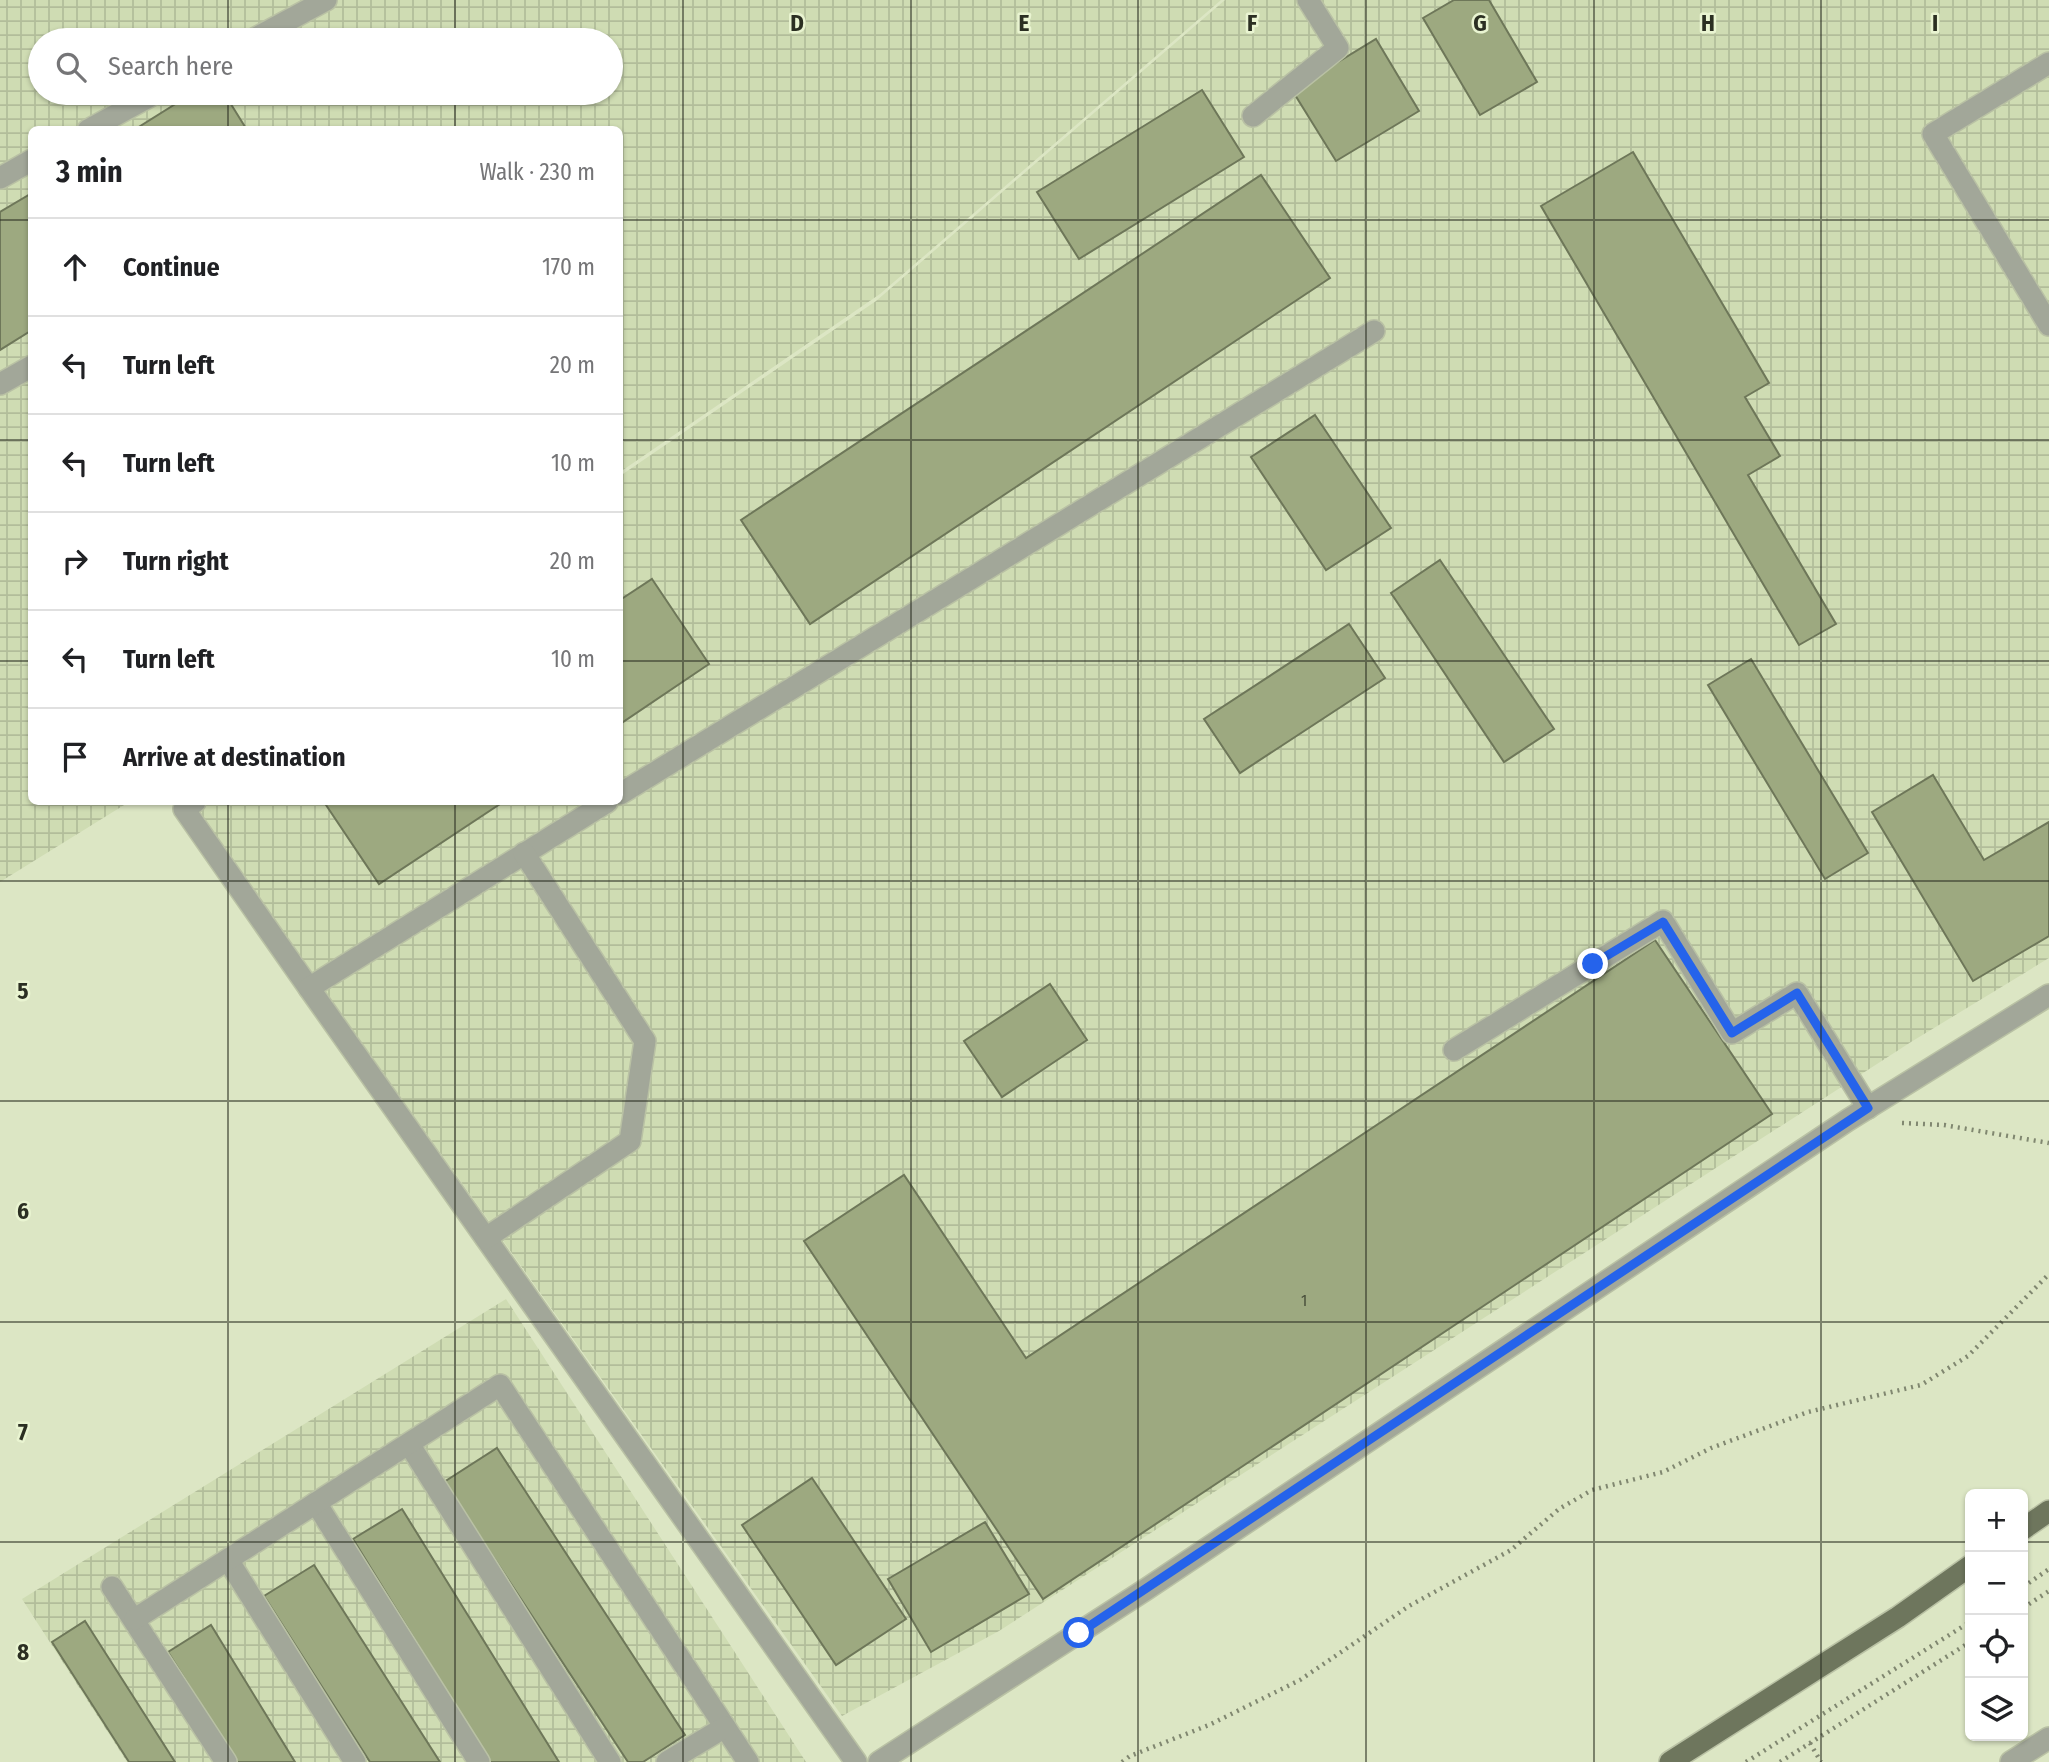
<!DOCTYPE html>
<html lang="en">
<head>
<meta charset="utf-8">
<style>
  :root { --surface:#fff; --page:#f2f2f2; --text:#202124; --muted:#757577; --line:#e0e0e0 }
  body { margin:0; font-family:"Fira Sans Condensed",sans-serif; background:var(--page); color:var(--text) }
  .controls { position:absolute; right:21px; bottom:21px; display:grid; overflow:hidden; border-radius:10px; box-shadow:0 2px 5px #0004 }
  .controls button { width:63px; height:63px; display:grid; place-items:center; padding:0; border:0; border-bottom:2px solid var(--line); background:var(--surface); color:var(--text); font:35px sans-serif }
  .stop { position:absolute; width:21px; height:21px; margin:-16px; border:5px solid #2563eb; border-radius:50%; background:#fff }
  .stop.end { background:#2563eb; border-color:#fff; box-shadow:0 2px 7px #0008 }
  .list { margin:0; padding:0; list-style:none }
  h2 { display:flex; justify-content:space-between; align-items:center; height:91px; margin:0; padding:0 28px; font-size:30px }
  h2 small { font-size:23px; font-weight:400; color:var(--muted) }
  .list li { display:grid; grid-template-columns:46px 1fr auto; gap:21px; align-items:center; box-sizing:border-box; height:98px; padding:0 28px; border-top:2px solid var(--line) }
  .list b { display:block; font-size:26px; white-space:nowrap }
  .list em { font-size:23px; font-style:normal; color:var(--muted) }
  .icon { flex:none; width:38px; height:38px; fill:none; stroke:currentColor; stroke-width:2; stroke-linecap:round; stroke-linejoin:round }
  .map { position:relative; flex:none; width:2049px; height:1762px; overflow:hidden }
  .search { position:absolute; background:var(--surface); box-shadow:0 2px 5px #0004; left:28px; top:28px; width:595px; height:77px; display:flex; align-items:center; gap:18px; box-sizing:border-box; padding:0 24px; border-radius:38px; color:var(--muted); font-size:26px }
  .panel { position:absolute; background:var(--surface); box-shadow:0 2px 5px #0004; left:28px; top:126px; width:595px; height:679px; border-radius:10px }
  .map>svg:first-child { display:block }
  .industrial { fill:url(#industrial-grid); fill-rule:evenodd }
  .building { fill:#9da980; stroke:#6e7759; stroke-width:2 }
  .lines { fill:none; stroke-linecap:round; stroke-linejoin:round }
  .minor-casing { stroke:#b9c1a4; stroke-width:24 }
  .major-casing { stroke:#b9c1a4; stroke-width:24 }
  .path { stroke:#808770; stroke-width:4.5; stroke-dasharray:2 5; stroke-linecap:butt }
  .minor { stroke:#a2a799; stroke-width:21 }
  .major { stroke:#6e765d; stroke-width:21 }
  .route { stroke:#2563eb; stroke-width:9 }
  .grid { fill:none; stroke:#2b2f22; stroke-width:2; stroke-opacity:0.55 }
  .labels { text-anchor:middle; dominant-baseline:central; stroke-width:5; stroke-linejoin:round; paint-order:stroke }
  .number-label { font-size:16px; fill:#484e3a }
  .grid-label { font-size:23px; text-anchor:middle; font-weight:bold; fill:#2b2f22; stroke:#e9f4d1; stroke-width:5; stroke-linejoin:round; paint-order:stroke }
</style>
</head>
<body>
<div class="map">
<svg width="2049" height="1762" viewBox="0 0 2049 1762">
  <defs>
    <pattern id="industrial-grid" width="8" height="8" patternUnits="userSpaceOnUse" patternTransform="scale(1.75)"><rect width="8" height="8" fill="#cfdcb3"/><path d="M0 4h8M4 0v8" fill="none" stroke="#b2bd9a"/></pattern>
  </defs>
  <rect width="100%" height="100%" fill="#dce6c4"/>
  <!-- industrial -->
  <g class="industrial">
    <path d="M0,0h1221l-341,294 -260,178v-342h-588v672h97l-129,80zM40,40h571v53h-571z"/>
    <polygon points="1225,0 2049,0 2049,958 1911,1042 999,1631 842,1716 190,802 620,802 620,476 876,301"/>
    <polygon points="506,1299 806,1762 127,1762 22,1599"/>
  </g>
  <!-- building -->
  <g class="building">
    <polygon points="1454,0 1489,0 1537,82 1480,115 1423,18"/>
    <polygon points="1376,39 1419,111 1336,161 1292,90"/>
    <polygon points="1202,90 1244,157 1079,259 1037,192"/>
    <polygon points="193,93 224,93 247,130 134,130"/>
    <polygon points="1633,152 1769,383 1745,397 1780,456 1748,475 1836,624 1799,645 1541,206"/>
    <polygon points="1261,175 1330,278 810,624 741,520"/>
    <polygon points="32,193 32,330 0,350 0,212"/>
    <polygon points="1315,415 1391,528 1326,570 1251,457"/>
    <polygon points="1440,560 1554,729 1504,762 1391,593"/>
    <polygon points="652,579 709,664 620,724 620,600"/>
    <polygon points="1349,624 1385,678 1240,773 1204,719"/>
    <polygon points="1751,659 1868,853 1825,879 1708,685"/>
    <polygon points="1933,775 1984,860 2049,822 2049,936 1973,981 1872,812"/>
    <polygon points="324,802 503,802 379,884"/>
    <polygon points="1655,940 1772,1114 1043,1599 804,1241 904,1175 1026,1358"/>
    <polygon points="1050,984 1087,1040 1002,1097 964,1041"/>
    <polygon points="497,1448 685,1735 643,1762 628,1762 444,1482"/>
    <polygon points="812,1478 906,1619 836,1665 742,1525"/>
    <polygon points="402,1509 559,1762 490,1762 353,1539"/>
    <polygon points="985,1522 1029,1594 931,1652 888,1579"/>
    <polygon points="314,1565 440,1762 370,1762 264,1596"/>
    <polygon points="85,1621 175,1762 129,1762 52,1642"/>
    <polygon points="211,1625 295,1762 237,1762 168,1652"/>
  </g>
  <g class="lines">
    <!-- minor casing -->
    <g class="minor-casing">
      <g id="minor">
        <polyline points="252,40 326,0"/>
        <polyline points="2049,63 1933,134 2049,325"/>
        <polyline points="1253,116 1338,48 1308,0"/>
        <polyline points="88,130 156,93"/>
        <polyline points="0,178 32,160"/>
        <polyline points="0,384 32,366"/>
        <polyline points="620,794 1374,331"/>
        <polyline points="195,802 184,809 309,988"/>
        <polyline points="607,802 309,988 856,1762"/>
        <polyline points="1454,1050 1663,921 1732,1033 1797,993 1868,1108"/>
        <polyline points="486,1238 630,1141 645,1041 524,853"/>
        <polyline points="409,1444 610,1762"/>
        <polyline points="316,1503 479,1762"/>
        <polyline points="228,1560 355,1762"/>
        <polyline points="112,1587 226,1762"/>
        <polyline points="135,1619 500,1385 748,1762"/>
        <polyline points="667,1762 725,1727"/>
        <polyline points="879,1762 1145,1590 1848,1120 2049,995"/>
        <polyline points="2011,1762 2049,1738"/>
      </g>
    </g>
    <!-- major casing -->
    <g class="major-casing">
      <g id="major">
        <polyline points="2023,1529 2049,1511"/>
        <polyline points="1670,1762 1898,1617 1970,1566"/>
      </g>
    </g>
    <!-- path -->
    <g class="path">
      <polyline points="1902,1123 1944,1125 2049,1143"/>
      <polyline points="2023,1587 2049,1569"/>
      <polyline points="2023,1608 2049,1591"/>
      <polyline points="1810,1743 1821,1762"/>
      <polyline points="1122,1762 1130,1756 1209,1725 1300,1680 1409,1606 1511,1550 1559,1509 1592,1490 1663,1472 1711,1448 1808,1412 1921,1385 1968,1356 2049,1274"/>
      <polyline points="1746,1762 1970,1622"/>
      <polyline points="1780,1762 1970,1642"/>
    </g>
    <!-- minor -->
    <use href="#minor" class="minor"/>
    <!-- major -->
    <use href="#major" class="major"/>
  </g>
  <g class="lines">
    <!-- route -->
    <polyline class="route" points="1079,1633 1868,1108 1797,993 1732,1033 1663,922 1593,964"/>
  </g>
  <!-- grid -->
  <path class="grid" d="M228,0v40M455,0v40M683,0v1762M911,0v1762M1138,0v1762M1366,0v1762M1594,0v1762M1821,0v1762M228,93v37M455,93v37M0,220h32M620,220h1429M0,440h32M620,440h1429M0,661h32M620,661h1429M228,802v960M455,802v960M0,881h2049M0,1101h2049M0,1322h2049M0,1542h1970M2023,1542h26"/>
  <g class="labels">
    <!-- number labels -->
    <g class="number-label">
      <text x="1304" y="1300">1</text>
    </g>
  </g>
  <g class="grid-label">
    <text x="797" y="31">D</text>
    <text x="1024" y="31">E</text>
    <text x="1252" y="31">F</text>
    <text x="1480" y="31">G</text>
    <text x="1708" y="31">H</text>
    <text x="1935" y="31">I</text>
    <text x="23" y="999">5</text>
    <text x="23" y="1219">6</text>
    <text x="23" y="1440">7</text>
    <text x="23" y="1660">8</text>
  </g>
</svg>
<div class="controls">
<button>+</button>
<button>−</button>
<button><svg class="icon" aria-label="locate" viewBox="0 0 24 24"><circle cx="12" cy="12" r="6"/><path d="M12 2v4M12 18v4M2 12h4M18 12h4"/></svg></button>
<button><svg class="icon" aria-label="layers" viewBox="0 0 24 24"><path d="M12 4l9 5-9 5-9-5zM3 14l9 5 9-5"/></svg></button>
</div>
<div class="stop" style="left:1079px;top:1633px"></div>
<div class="stop end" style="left:1593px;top:964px"></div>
<div class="search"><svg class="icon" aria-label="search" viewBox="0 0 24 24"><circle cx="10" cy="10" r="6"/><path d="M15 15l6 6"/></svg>Search here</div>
<section class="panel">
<h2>3 min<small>Walk · 230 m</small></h2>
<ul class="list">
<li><svg class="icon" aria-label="ahead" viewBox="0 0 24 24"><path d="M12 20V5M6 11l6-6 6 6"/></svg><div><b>Continue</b></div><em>170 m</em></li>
<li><svg class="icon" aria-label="left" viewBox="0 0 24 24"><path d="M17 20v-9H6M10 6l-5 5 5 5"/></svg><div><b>Turn left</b></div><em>20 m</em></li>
<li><svg class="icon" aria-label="left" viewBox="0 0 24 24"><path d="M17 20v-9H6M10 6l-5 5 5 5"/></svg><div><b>Turn left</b></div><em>10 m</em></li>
<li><svg class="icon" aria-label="right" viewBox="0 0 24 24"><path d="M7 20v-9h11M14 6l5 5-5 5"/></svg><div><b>Turn right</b></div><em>20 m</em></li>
<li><svg class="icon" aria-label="left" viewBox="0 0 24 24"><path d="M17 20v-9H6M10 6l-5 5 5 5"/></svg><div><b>Turn left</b></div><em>10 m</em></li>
<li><svg class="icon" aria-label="arrive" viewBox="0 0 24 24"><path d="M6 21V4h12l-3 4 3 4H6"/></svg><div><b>Arrive at destination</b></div></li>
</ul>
</section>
</div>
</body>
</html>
